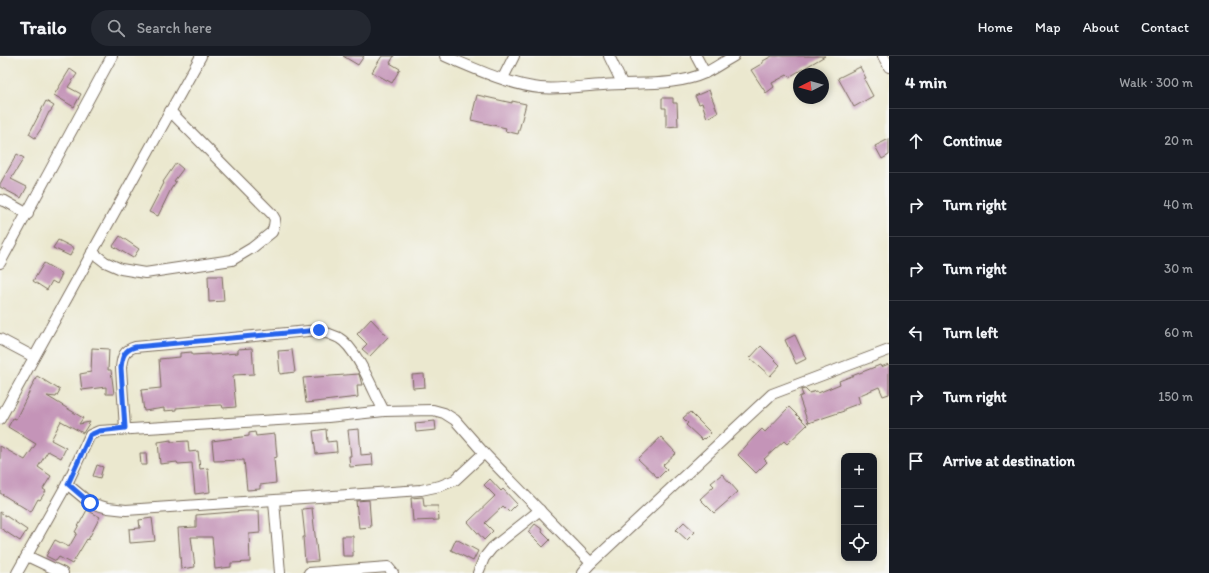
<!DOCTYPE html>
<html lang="en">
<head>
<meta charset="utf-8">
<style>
  :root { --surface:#171b24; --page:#242831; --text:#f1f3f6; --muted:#9ea1a6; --line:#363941 }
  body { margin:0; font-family:Itim,sans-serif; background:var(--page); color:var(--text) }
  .controls { position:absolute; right:12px; bottom:12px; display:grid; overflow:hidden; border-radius:8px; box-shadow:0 2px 6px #0003 }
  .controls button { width:36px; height:36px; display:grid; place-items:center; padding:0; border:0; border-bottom:1px solid var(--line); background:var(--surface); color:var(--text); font:20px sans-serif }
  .compass { position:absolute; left:793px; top:12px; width:36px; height:36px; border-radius:50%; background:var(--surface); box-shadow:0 2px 6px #0003; rotate:264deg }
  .stop { position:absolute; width:12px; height:12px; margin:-9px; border:3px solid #2563eb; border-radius:50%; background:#fff }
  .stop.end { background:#2563eb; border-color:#fff; box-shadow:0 1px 4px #0008 }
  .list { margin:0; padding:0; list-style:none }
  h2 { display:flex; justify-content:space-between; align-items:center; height:52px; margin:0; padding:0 16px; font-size:17px }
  h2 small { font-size:13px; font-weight:400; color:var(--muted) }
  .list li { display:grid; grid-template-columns:26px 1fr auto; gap:12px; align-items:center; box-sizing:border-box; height:64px; padding:0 16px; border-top:1px solid var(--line) }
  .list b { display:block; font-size:15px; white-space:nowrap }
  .list em { font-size:13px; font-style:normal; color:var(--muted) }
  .icon { flex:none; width:22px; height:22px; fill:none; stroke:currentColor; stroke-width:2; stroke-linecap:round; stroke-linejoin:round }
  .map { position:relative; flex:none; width:889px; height:517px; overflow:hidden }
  header { display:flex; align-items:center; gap:24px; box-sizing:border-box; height:56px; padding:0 20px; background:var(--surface); border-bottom:1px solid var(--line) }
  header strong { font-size:19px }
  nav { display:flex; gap:22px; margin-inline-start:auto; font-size:14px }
  .search { width:280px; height:36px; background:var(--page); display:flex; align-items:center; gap:10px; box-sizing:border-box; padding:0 14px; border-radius:22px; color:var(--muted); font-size:15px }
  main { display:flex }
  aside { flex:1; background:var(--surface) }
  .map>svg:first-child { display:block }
  .building { fill:#c494b8 }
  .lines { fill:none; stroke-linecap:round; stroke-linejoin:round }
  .minor-casing { stroke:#796c5c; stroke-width:12 }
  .minor { stroke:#fff; stroke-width:10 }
  .route { stroke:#2563eb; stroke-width:5 }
</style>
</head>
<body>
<header>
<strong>Trailo</strong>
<div class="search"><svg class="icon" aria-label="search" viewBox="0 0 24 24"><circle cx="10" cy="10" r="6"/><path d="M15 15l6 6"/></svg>Search here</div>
<nav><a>Home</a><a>Map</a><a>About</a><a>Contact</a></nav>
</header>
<main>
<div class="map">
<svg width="889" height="517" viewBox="0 0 889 517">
  <rect width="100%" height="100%" fill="#f6f6f2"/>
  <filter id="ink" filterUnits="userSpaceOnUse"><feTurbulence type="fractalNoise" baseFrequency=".025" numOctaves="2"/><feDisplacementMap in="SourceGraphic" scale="8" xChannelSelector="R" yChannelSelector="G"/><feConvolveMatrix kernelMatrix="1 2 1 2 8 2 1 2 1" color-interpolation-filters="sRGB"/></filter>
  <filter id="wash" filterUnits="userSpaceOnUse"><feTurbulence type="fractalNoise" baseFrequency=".012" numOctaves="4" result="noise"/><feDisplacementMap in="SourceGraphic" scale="16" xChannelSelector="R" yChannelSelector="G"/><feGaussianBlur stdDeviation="0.9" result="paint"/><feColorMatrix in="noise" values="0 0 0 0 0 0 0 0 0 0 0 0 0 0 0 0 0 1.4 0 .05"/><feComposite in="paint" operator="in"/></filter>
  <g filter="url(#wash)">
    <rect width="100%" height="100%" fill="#ebe8cf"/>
    <g id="blocks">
      <!-- building -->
      <g class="building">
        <polygon points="343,0 364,0 358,9"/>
        <polygon points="382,0 394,0 390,7 400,13 392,27 372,16"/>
        <polygon points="772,0 825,0 789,21 787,19 772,27 774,31 766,37 751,14 763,7 763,5"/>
        <polygon points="860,11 866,22 864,23 873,40 854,51 838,22"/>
        <polygon points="70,13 77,18 68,31 81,38 74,51 54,39"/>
        <polygon points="709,34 718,57 707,62 702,47 699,48 695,40"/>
        <polygon points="477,39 512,47 512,45 526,48 518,78 505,75 506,72 471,64"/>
        <polygon points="662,42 673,42 673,47 677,47 678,70 666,71 666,52 662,52"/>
        <polygon points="46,45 54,50 50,56 49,56 41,73 35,82 29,78"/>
        <polygon points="889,83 889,99 882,103 875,90"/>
        <polygon points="17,98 24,102 11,123 27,131 21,142 0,131 0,128"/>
        <polygon points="176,107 183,113 174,125 176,126 171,133 158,160 149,156 164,127 163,126"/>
        <polygon points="120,180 139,193 133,202 113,190"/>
        <polygon points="58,184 74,192 70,200 53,192"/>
        <polygon points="44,207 62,218 57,228 52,225 47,234 33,225"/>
        <polygon points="208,220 222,220 224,245 209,246"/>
        <polygon points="371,263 388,281 370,300 362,293 367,288 357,278"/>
        <polygon points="795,279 806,303 796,308 785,284"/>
        <polygon points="761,290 780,309 770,320 750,302"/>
        <polygon points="92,292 109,293 108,314 111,314 114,338 106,338 106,331 82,334 80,318 91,316"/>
        <polygon points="252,292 254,318 234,319 233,321 236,351 223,352 222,349 202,350 176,352 176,354 164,355 164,352 144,355 141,334 161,332 159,303 180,301 180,297 192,296 192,299 210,298 210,299 238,297 238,293"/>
        <polygon points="292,294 295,316 280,318 278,295"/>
        <polygon points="889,308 889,338 883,340 879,331 858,340 860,347 844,353 844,355 808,367 799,341 803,339 801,334 805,333 809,337 817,335 818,337 840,328 839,325 880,309 881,311"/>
        <polygon points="359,318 362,329 357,329 358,341 306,347 303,322"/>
        <polygon points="424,318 425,331 413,332 412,319"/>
        <polygon points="37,320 60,334 56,341 47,340 83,362 79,368 90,366 83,377 61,365 51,384 66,392 61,402 48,395 38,411 51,420 43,433 46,435 40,444 38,443 31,456 0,437 0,390 25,404 36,388 8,371 13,362 16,363"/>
        <polygon points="789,351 807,369 787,388 784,385 764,403 767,406 756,417 738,399 753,382 762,373 765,376"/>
        <polygon points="690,356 711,377 705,383 704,382 702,384 686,369 688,367 683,362"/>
        <polygon points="435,365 436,374 416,376 415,367"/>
        <polygon points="326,373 327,386 336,385 337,396 316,398 313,375"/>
        <polygon points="359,373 361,399 372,398 373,409 350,411 349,400 351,400 348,374"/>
        <polygon points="255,376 256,380 275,378 277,401 274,402 276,427 260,429 260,433 247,434 244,404 214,405 212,385 249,380 249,377"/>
        <polygon points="661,381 676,397 663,409 667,413 658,422 638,403"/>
        <polygon points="171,384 171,386 188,385 189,396 198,395 200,413 208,412 210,436 195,438 192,407 178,408 177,406 160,408 158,386"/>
        <polygon points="140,397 146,397 147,409 141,409"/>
        <polygon points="97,409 103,411 100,422 93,420"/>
        <polygon points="722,418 738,436 714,457 700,443 714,430 711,427"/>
        <polygon points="490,423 501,435 503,433 517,448 509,456 503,450 485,467 493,475 484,484 468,466 495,440 484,429"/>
        <polygon points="423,441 424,450 438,450 439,464 413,465 411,442"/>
        <polygon points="369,444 371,471 359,472 356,445"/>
        <polygon points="312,452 318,505 305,506 303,481 305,481 302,453"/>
        <polygon points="87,454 100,461 88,484 87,483 72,508 59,501 56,505 46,500 55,484 69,491 77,477 75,476"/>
        <polygon points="245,455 259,455 260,477 249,478 250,506 231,507 231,511 215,513 212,481 191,481 195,511 181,513 178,472 196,471 196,459"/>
        <polygon points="0,456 27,474 20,485 0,472"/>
        <polygon points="152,462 155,485 130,487 129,473 140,472 139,464"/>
        <polygon points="684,466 695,476 687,484 676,474"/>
        <polygon points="535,468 543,474 542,476 550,484 543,491 528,476"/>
        <polygon points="342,480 353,480 353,500 343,500"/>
        <polygon points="456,483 478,495 473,505 451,494"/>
      </g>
    </g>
  </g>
  <g filter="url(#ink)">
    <use href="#blocks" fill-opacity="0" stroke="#796c5c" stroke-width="1"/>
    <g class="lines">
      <!-- minor casing -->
      <g class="minor-casing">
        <g id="minor">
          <path d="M445,0c28,12 65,29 95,32 20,2 43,-2 63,-3 34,-3 71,2 102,-12 10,-5 20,-12 29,-17"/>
          <polyline points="609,0 622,27"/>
          <polyline points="696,0 705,17"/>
          <polyline points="883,0 889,11"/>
          <polyline points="503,22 514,0"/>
          <polyline points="0,144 5,145 28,158"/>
          <polyline points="92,196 105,206 121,213 145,217 232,204 252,192 272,176 274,170 275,163 272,158 170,55"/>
          <polyline points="0,207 112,0"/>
          <polyline points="0,283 34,301"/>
          <polyline points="0,363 201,0"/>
          <path d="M125,372l-4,-60c1,-11 3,-18 14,-21l184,-17c7,3 14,5 20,8 18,10 35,55 45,73"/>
          <polyline points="67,428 90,447 108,452 126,454 421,434 440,430 455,424 484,397"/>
          <polyline points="274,445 280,517"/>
          <polyline points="27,500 63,517"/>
          <polyline points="17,517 67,428 90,379 99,375 328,361 384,355 433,354 444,357 455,364 484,397 591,507"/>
          <polyline points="309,517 388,511 393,517"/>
          <polyline points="478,517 484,502 492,492 540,454"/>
          <polyline points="582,517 591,507 772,338 889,294"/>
        </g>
      </g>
      <!-- minor -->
      <use href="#minor" class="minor"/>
    </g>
  </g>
  <g class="lines" filter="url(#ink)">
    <!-- route -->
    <path class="route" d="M90,447l-22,-19 22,-49 9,-4 26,-3 -4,-60c1,-11 3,-18 14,-21l184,-17"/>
  </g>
</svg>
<div class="controls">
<button>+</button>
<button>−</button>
<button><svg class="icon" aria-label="locate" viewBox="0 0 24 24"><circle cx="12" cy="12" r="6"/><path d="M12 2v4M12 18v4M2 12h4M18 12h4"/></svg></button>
</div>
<svg class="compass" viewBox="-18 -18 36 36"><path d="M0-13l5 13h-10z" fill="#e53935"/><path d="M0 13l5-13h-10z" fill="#9ea1a6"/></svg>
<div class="stop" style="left:90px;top:447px"></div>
<div class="stop end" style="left:319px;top:274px"></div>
</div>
<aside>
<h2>4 min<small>Walk · 300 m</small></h2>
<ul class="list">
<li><svg class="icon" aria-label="ahead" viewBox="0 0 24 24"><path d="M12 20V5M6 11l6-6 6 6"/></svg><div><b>Continue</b></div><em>20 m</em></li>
<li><svg class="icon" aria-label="right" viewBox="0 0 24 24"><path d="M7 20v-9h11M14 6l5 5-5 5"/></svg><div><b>Turn right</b></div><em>40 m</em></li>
<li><svg class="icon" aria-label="right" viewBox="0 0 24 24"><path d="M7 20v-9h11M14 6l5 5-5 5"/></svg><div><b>Turn right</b></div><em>30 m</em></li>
<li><svg class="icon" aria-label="left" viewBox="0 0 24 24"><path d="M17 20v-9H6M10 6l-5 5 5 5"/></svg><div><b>Turn left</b></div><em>60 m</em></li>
<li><svg class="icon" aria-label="right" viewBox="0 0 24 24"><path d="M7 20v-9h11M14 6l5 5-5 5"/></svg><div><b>Turn right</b></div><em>150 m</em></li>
<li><svg class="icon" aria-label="arrive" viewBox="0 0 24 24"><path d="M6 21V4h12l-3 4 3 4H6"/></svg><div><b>Arrive at destination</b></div></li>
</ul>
</aside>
</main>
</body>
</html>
